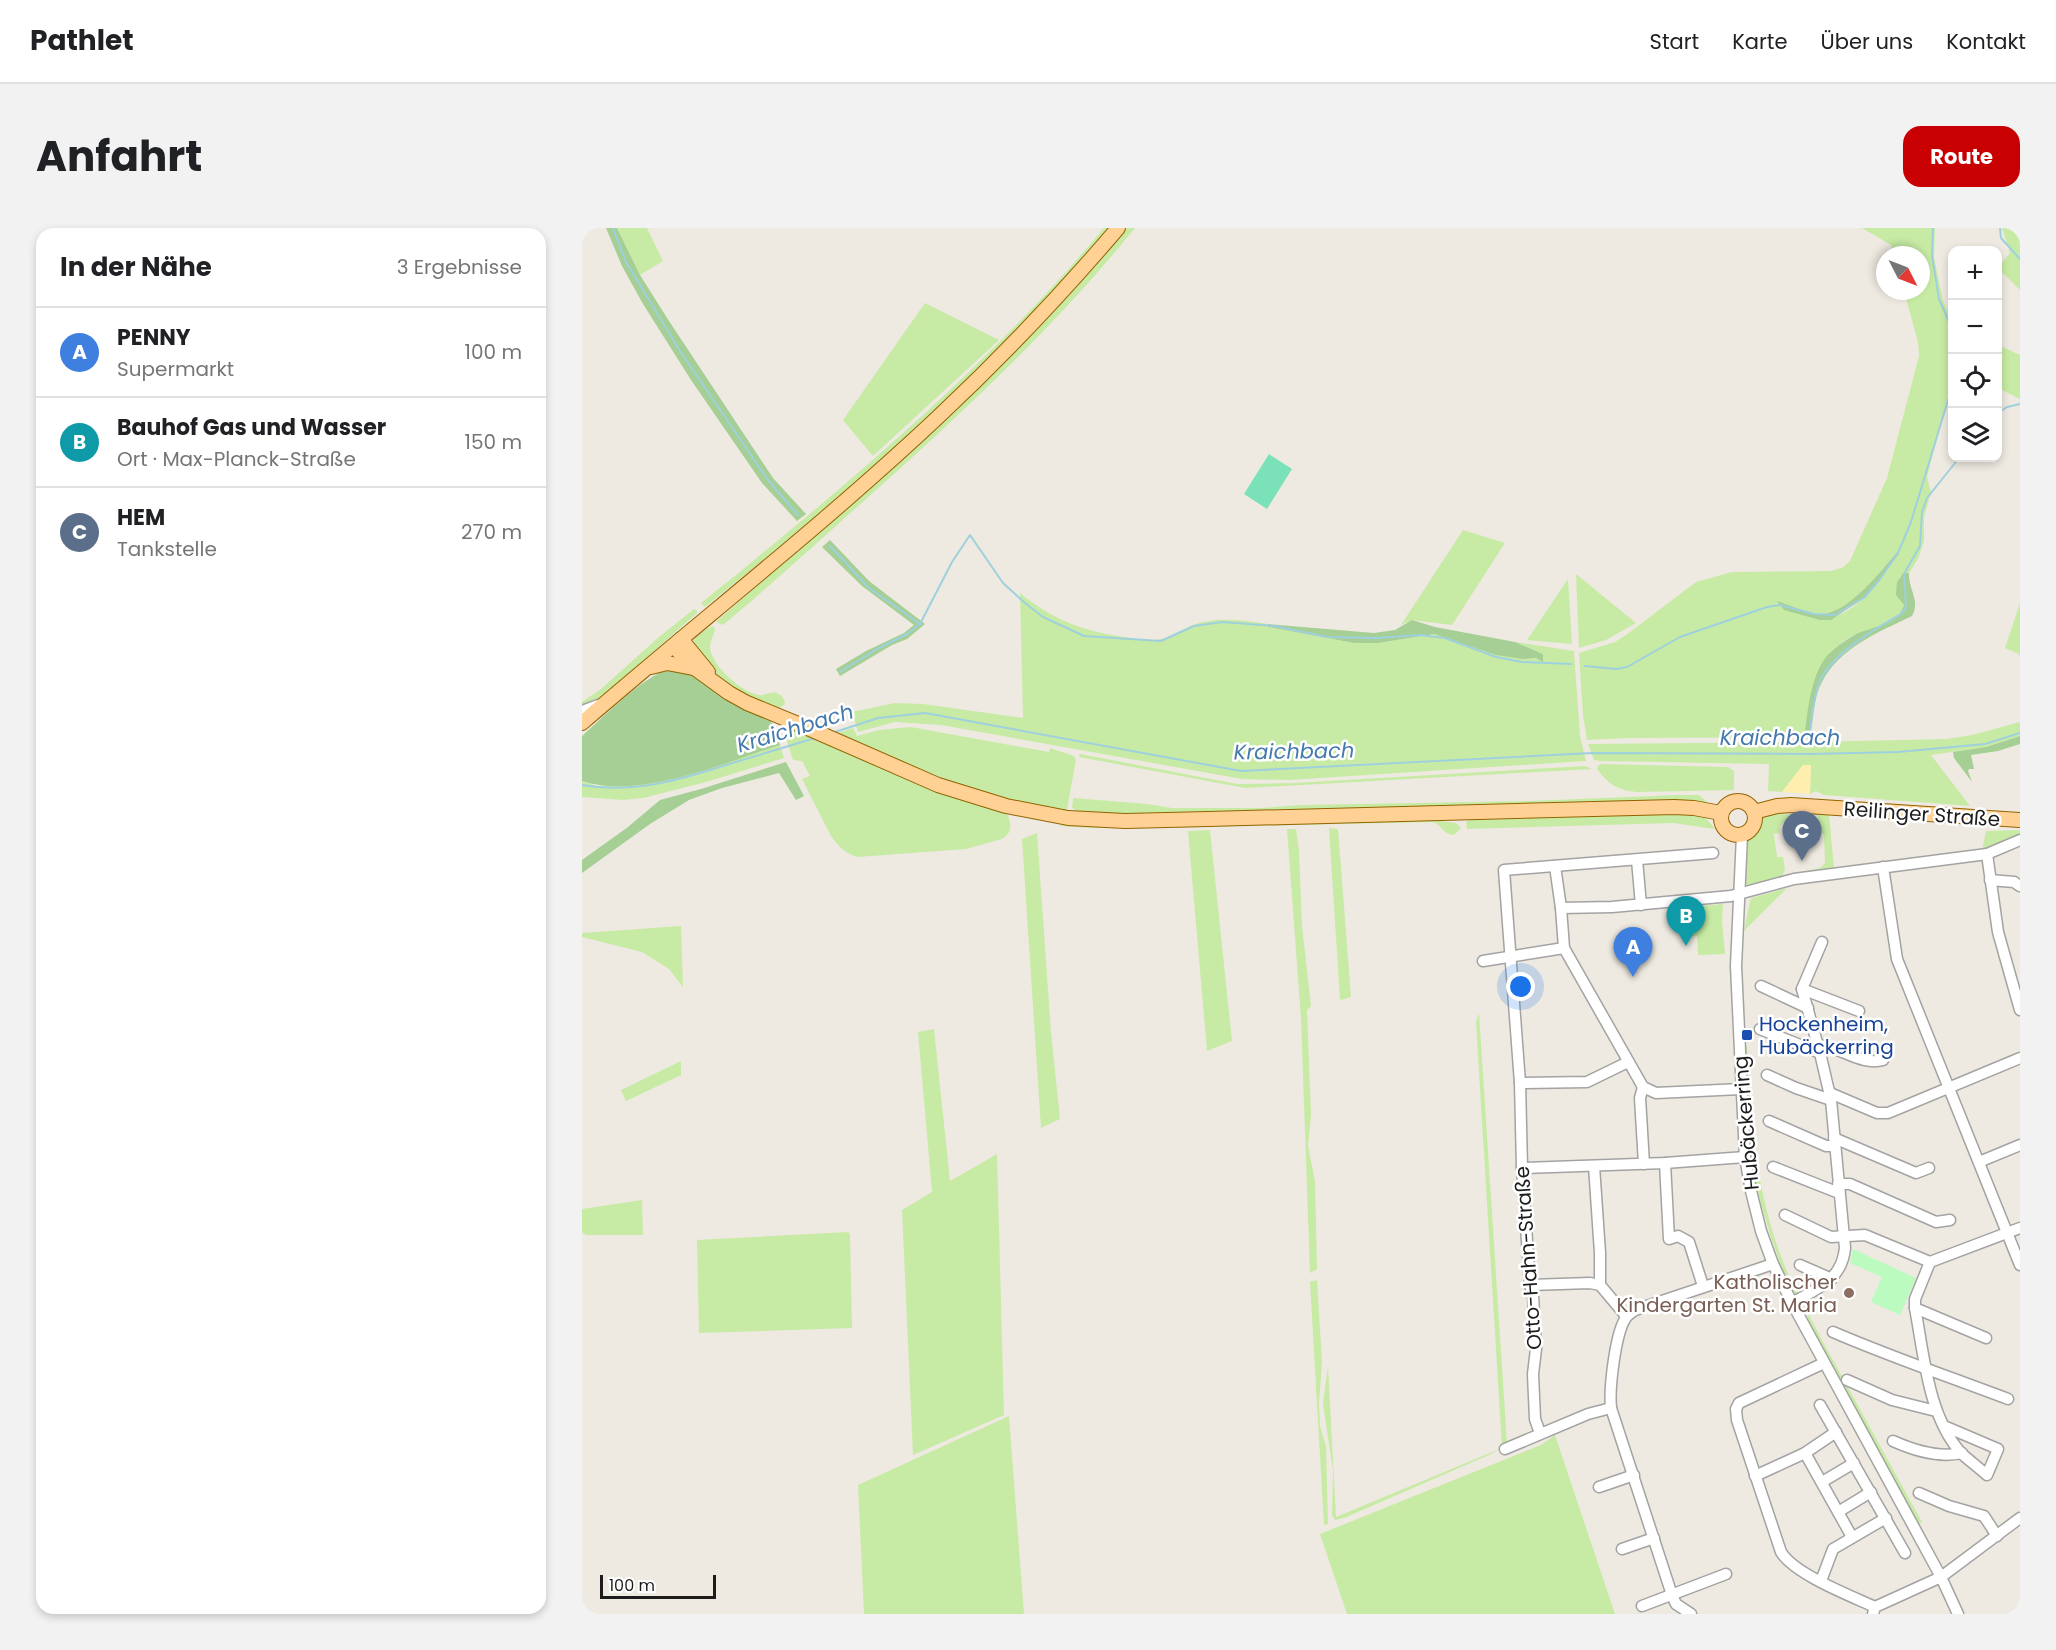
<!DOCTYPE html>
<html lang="de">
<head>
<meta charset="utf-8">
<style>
  :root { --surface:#fff; --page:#f2f2f2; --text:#202124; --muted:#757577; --line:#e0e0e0; --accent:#c80001 }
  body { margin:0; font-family:Poppins,sans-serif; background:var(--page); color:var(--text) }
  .controls { position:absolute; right:18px; top:18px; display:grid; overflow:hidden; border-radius:12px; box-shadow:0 3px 9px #0003 }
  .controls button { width:54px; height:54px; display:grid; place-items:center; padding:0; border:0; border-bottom:2px solid var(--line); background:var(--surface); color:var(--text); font:30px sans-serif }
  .compass { position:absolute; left:1294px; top:18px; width:54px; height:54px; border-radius:50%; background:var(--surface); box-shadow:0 3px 9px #0003; rotate:132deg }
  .scale { position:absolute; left:18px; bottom:15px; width:116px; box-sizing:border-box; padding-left:6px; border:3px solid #1c1c1c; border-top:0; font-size:16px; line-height:21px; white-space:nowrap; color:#1c1c1c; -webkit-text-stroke:4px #fff; paint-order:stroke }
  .you { position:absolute; left:939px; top:759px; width:21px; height:21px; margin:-15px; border:4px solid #fff; border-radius:50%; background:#1a73e8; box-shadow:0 0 0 9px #1a73e833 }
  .badge { display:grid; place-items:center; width:39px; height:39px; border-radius:50%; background:var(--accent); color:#fff; font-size:20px; font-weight:700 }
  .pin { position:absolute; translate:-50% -50px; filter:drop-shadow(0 2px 3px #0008) }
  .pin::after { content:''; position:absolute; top:32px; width:21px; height:18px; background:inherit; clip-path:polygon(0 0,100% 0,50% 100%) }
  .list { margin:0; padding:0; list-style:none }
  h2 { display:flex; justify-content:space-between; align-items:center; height:78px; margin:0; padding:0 24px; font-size:26px }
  h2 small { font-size:20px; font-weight:400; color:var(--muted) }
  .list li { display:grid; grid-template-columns:39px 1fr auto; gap:18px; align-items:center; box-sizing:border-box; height:90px; padding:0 24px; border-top:2px solid var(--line) }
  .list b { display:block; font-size:22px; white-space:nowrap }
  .list p { margin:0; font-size:20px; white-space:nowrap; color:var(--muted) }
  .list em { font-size:20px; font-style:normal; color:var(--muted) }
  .icon { flex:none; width:33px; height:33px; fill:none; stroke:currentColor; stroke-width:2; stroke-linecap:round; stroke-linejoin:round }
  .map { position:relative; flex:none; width:1438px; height:1386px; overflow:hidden; border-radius:18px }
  header { display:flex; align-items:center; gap:36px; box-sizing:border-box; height:84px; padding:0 30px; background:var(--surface); border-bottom:2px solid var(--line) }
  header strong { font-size:28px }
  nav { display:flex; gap:33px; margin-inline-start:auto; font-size:21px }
  .intro { display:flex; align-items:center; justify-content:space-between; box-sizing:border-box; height:144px; padding:0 36px }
  h1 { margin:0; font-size:42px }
  .button { padding:15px 27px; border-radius:18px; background:var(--accent); color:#fff; font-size:21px; font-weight:700 }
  main { display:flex; gap:36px; padding:0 36px }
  aside { flex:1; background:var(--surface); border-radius:18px; box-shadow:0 3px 9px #0003 }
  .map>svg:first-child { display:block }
  .grass { fill:#c7eba4; fill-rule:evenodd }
  .forest { fill:#a5cf94 }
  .sand { fill:#ffeeae }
  .park { fill:#bbfbc0 }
  .pitch { fill:#7be1b9 }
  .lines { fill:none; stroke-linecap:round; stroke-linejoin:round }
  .stream { stroke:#9fd0de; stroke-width:2 }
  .minor-casing { stroke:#a3a3a3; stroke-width:13 }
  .major-casing { stroke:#946300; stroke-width:16 }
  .minor { stroke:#fff; stroke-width:10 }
  .major { stroke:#ffd195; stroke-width:14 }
  .transit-dot { fill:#1a4fb4; stroke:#fff; stroke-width:2 }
  .education-dot { fill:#8d6e63; stroke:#fff; stroke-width:2 }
  .labels { text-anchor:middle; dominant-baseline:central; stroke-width:5; stroke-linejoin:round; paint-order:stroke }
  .street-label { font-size:20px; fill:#1c1c1c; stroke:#fff }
  .transit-label { font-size:20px; fill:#164399; stroke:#fff; text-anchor:start }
  .education-label { font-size:20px; fill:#785e54; stroke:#fff; text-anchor:end }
  .water-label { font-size:21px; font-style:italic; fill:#457aaf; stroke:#fff }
</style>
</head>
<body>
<header>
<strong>Pathlet</strong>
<nav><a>Start</a><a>Karte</a><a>Über uns</a><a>Kontakt</a></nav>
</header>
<div class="intro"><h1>Anfahrt</h1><a class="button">Route</a></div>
<main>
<aside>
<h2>In der Nähe<small>3 Ergebnisse</small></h2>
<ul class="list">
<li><span class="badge" style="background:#3f7fe0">A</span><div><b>PENNY</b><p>Supermarkt</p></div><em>100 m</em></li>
<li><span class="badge" style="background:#0f9aa8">B</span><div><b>Bauhof Gas und Wasser</b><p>Ort · Max-Planck-Straße</p></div><em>150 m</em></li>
<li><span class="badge" style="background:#5c6f8a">C</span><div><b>HEM</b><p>Tankstelle</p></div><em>270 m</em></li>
</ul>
</aside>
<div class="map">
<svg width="1438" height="1386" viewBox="0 0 1438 1386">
  <rect width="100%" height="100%" fill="#eeeae1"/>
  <!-- grass -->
  <g class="grass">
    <polygon points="35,0 65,0 81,33 58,47"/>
    <path d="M522,0h9l-107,116 -149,140 -152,123 -4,-4c143,-115 285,-234 403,-375z"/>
    <path d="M544,0h9c-80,99 -174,186 -269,271 -47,42 -94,85 -143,126l-7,-3 118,-105z"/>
    <path d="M1280,0h73l-1,30 9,42 9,22v57l-25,98 4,15 -7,25v24l-6,18 -9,14 -9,3c-4,9 -1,21 4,29 -7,20 -33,22 -50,30 -7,3 -14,9 -19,14 -23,23 -26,58 -31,88l-175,1 -42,2 -4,-25 -4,-62 36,-11 11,-7 70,-53 36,-10 99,-1 11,-3 8,-7 37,-83 32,-122 -1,-14 -14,-51h17v-36h-27l-3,-10zM1315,324l2,2c-17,24 -45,65 -77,65 -11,0 -33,-13 -44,-17 12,4 28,11 40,12 29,2 61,-41 79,-62z"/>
    <polygon points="1420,0 1438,0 1438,62 1416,40 1428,25"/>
    <polygon points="343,75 417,112 291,228 261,192"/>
    <polygon points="1416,117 1438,127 1438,171 1416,160"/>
    <polygon points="881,302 923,315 870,397 830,392 819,397"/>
    <polygon points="994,346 1054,395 1024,412 997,420"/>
    <polygon points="986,351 990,416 945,412"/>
    <path d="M438,365c33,27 63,38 104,44 12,2 26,5 37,2 10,-2 20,-9 29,-13 24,-10 53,-6 78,-2v3l86,16h24l56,-9 89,25 13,-1 7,3v-7l-28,-12 59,9 6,85 6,25 -297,19 -47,-1 -301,-54 -46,-3 -37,10 -6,-20 43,-9 28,1 100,14z"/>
    <polygon points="1438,375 1438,430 1437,426 1423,420"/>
    <polygon points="112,381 116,384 23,467 0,477 0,474 19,461 77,409"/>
    <path d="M131,398l2,3c-1,6 -5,12 -5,18 0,17 32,46 49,48 6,1 11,-4 18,-2 6,3 7,6 8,11 -4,3 -8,6 -13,5 -17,-3 -86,-51 -78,-69 3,-6 13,-11 19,-14z"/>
    <polygon points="1438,494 1438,508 1404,519 1349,527 1388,578 1242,567 1234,563 1228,566 1229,537 1221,537 1200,564 1186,563 1187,536 1018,533 1012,532 1006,516 1228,514 1365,511 1390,507"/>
    <path d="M200,498l37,14 122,52 65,19c5,11 8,21 -4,28l-36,10 -109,8c-12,-4 -19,-11 -26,-21l-29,-57 8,-3 -8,-15 -9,-1z"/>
    <polygon points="329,499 467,524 468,520 492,528 494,532 485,581 483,583 437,575 356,552 253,506 271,500 275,508 297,502"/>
    <polygon points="198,517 202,530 124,554 61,570 41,572 0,569 0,553 15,558 96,550"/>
    <polygon points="498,526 655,556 712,555 1003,538 1010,541 663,560 497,529"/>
    <path d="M1019,536l127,3 6,4v19l-98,2c-18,-2 -28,-8 -39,-23l1,-3z"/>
    <polygon points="1096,567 1117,567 1127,576 1102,573 565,588 499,585 490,580 491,570 565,576 590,580 680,580 718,577 947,573"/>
    <polygon points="1106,585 1123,589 1133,601 1091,595 885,601 884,594 892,589"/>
    <polygon points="1191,585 1222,588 1204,592 1198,598 1198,605 1192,606 1195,629 1201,629 1203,642 1199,651 1164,657 1166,612 1177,601 1179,589"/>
    <polygon points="1235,586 1247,586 1252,640 1214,645 1238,640 1243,635 1242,606 1238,606"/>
    <path d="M844,591l30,4 5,5 -7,7c-12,-1 -12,-11 -22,-13l-281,6h-58l-34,-2 10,-3z"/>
    <polygon points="747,600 756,601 769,769 758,772"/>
    <polygon points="705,601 714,601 717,623 720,698 729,778 725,782 729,887 726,918 733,953 735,1041 728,1045 719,791"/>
    <polygon points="628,602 650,813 625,823 606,603"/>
    <polygon points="1438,602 1438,609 1400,623 1404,603"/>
    <polygon points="455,605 469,804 478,891 459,900 440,611"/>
    <polygon points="1205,660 1162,703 1168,673 1170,670"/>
    <polygon points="1141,676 1140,693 1143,726 1116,727 1115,708 1103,709 1101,680"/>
    <polygon points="99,698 101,759 87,741 60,724 0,709 0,705"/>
    <polygon points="897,785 925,1216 909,1226 762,1290 753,1292 750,1287 751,1242 741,1176 746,1138 754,1289 920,1220 894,794"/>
    <polygon points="352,801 368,953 415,926 422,1187 331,1227 320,982 350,964 336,804"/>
    <path d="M1161,818h4c3,81 11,163 45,237l14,6 -11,7 -14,-30 -11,-32 -9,-30 -7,-28z"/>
    <polygon points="99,833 99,847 44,873 39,862"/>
    <polygon points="60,972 61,1007 4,1007 0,1004 0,981"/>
    <polygon points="266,1004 268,1006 270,1100 117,1105 115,1012"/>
    <polygon points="735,1052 740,1134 737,1175 738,1198 744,1219 746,1296 742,1297 728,1054"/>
    <polygon points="1227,1087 1241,1114 1340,1294 1337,1296 1231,1104 1225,1088"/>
    <polygon points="427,1188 442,1386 282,1386 276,1257"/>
    <polygon points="973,1207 1033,1386 765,1386 738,1306 959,1217"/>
  </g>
  <!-- forest -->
  <g class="forest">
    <polygon points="24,0 35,0 58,47 87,93 191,250 224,286 215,293 180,255 109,152 61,76 40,38"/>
    <polygon points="248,312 287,353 343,396 325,411 310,417 258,448 254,441 284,423 322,405 332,397 280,358 240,319"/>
    <path d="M1315,324l2,2 -23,31 -12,13 -33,22h-11l-36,-10 -7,-9c12,4 27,11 40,13 29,3 63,-42 80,-62z"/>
    <path d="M1321,345h6c-1,16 12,28 3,43 -33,16 -74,32 -91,68 -7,13 -8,38 -11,54l-6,-1c4,-25 6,-59 22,-80 6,-7 17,-15 25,-20 17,-11 46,-10 53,-32l-8,-10 1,-13z"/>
    <polygon points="830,392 853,399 933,414 961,426 961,434 954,430 941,431 914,427 852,406 796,415 772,415 686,399 686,396 792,405 813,402"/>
    <path d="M89,439l14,2 64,42 20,8 6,8 5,18c-56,18 -140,55 -198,36v-45c28,-25 55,-54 89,-69z"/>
    <polygon points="1438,508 1438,516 1416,523 1389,527 1392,541 1387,541 1386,543 1390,554 1372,530 1371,524 1404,519"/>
    <polygon points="204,534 222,568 214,572 197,545 140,560 107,572 68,596 0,645 0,632 46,599 78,572 119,561"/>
  </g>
  <!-- sand -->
  <polygon class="sand" points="1221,537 1229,537 1228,566 1200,564"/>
  <!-- park -->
  <polygon class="park" points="1271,1021 1334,1050 1318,1087 1289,1074 1300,1049 1268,1035"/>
  <!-- pitch -->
  <polygon class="pitch" points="687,226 710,241 685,281 662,266"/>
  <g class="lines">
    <!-- stream -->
    <g class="stream">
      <polyline points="31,0 44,34 98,123 186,252 216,287"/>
      <polyline points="1351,0 1350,27 1357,71 1370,101"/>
      <polyline points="1418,0 1419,10 1438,31"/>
      <polyline points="1416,185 1425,179 1438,176"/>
      <polyline points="248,318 287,360 338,396 325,406 295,421 258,444"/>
      <polyline points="338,396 370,334 388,307 421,355 443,375 461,389 502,408 579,413 612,398 640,394 692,398 745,409 794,410 838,407 863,410 914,429 940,434 989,436"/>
      <polyline points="1003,438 1034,441 1045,439 1098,409 1185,379 1198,377 1232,386 1253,387 1283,369 1298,351 1316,325 1329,294 1370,159"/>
      <path d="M1228,504c2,-15 3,-31 8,-46 9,-30 57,-57 83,-72l5,-6 -2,-34 16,-28 2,-34 5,-14 32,-40"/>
      <polyline points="250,505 296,490 343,485 659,543 1010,525 1227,526 1316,524 1403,516 1438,505"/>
      <path d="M0,557c51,9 97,-5 144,-20 30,-9 59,-18 89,-27"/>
    </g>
    <!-- minor casing -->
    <g class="minor-casing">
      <g id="minor">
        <polyline points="0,483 19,476"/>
        <polyline points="1160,607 1154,738 1163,929 1169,963 1179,1003 1191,1036 1210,1075 1359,1349 1376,1386"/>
        <polyline points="1405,626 1416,704 1438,782"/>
        <polyline points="1055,632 1059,677"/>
        <polyline points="973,638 979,680"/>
        <polyline points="1301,639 1315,731 1438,1037"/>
        <polyline points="1408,652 1432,654 1438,658"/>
        <polyline points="901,733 982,720"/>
        <polyline points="1179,758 1226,780"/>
        <polyline points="1220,761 1277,783"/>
        <polyline points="1178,801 1238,825"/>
        <path d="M1236,817c23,2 43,21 65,15"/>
        <polyline points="1185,847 1214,860 1249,872"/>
        <polyline points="938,855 1005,854 1046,834"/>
        <polyline points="1061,859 1058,870 1062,936"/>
        <polyline points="1159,861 1074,865 1061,859 982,720 979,680 1030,679 1149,668 1212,651 1405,626 1438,612"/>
        <polyline points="1248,865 1295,885 1306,885 1438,830"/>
        <polyline points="1187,893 1244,918 1252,918"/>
        <polyline points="1252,910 1334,945 1347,940"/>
        <polyline points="1397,934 1438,917"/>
        <polyline points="1083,935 1087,1011 1096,1008 1107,1014 1121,1058"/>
        <polyline points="1012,938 1018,1025 1018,1057"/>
        <polyline points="1191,939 1257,965"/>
        <polyline points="940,940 1083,935 1163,929"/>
        <polyline points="1256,956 1268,956 1354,994 1368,992"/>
        <polyline points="1203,987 1249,1009 1283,1007 1348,1034 1438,1000"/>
        <path d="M1348,1034l-15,37v9c9,47 13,109 47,146 8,7 17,14 25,21l11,-26 -54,-23"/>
        <polyline points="1218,1037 1250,1051"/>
        <polyline points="948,1057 1008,1055 1018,1057 1044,1088"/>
        <path d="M1210,1075c26,-15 50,-23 53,-55l-14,-148 -11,-47 -18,-64 20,-47"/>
        <polyline points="1333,1080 1404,1110"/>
        <path d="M1251,1104c58,25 117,45 175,67"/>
        <path d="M1242,1135l-85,40 -3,6 1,11 44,132c13,22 70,44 94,55"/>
        <polyline points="1265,1152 1310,1172 1354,1183"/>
        <polyline points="1238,1177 1323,1325"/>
        <polyline points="958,1205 953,1191 951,1146 954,1121 951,1067 948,1057 940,940 938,855 922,642 1131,625"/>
        <path d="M1311,1213c20,9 47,17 69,12"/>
        <polyline points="923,1221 1006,1186 1029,1180"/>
        <polyline points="1223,1225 1270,1309"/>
        <polyline points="1173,1248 1223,1225 1254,1204"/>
        <polyline points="1240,1254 1272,1235"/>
        <polyline points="1017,1259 1052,1247"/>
        <polyline points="1337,1265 1367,1278 1402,1288 1415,1308"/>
        <polyline points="1256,1284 1289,1264"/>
        <polyline points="1040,1321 1072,1310"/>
        <polyline points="1239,1353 1251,1321 1304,1290"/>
        <polyline points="1060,1378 1144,1346"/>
        <path d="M1109,1386l-15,-10 -4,-9 -61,-187c-2,-19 4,-72 14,-89 2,-4 6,-6 10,-9l138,-46"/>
        <polyline points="1291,1386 1293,1379 1359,1349 1438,1290"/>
      </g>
    </g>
    <!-- major casing -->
    <g class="major-casing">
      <g id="major">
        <polyline points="99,411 126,444"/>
        <polyline points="96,414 97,424 107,436 147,465 165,475 228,501 356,557 424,578 486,590 543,593 626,591 1092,579 1112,580 1139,585"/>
        <polyline points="69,439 85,435 111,440"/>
        <path d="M0,495c118,-102 241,-198 355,-305 64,-60 124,-123 181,-190"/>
        <circle cx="1156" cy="590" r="17"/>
        <polyline points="1172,584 1195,578 1209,577 1438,592"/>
      </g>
    </g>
    <!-- minor -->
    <use href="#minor" class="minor"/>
    <!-- major -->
    <use href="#major" class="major"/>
  </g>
  <!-- markers -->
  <rect class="transit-dot" x="1159" y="801" width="12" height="12" rx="3"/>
  <circle class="education-dot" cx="1267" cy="1065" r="6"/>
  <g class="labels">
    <!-- street labels -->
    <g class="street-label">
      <text transform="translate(1340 586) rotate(4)">Reilinger Straße</text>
      <text transform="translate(1164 895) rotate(-95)">Hubäckerring</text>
      <text transform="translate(946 1030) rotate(-94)">Otto-Hahn-Straße</text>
    </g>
    <!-- transit labels -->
    <g class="transit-label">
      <text x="1177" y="796">Hockenheim,<tspan x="1177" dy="23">Hubäckerring</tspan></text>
    </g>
    <!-- education labels -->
    <g class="education-label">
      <text x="1255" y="1054">Katholischer<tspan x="1255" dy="23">Kindergarten St. Maria</tspan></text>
    </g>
    <!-- water labels -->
    <g class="water-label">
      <text transform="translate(213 500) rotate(-17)">Kraichbach</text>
      <text x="1198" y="509">Kraichbach</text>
      <text transform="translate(712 523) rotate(-1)">Kraichbach</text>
    </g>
  </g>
</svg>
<div class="controls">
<button>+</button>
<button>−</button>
<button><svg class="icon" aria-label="locate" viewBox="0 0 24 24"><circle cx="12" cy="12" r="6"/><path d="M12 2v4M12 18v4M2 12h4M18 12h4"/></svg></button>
<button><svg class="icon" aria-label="layers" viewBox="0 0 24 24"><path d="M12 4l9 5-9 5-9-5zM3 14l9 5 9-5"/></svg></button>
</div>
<svg class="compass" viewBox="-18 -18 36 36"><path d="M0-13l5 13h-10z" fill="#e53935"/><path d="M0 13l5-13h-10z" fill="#757577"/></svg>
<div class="scale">100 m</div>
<div class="you"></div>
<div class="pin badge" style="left:1051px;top:749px;background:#3f7fe0">A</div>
<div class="pin badge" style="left:1104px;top:718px;background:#0f9aa8">B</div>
<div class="pin badge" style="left:1220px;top:633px;background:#5c6f8a">C</div>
</div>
</main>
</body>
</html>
